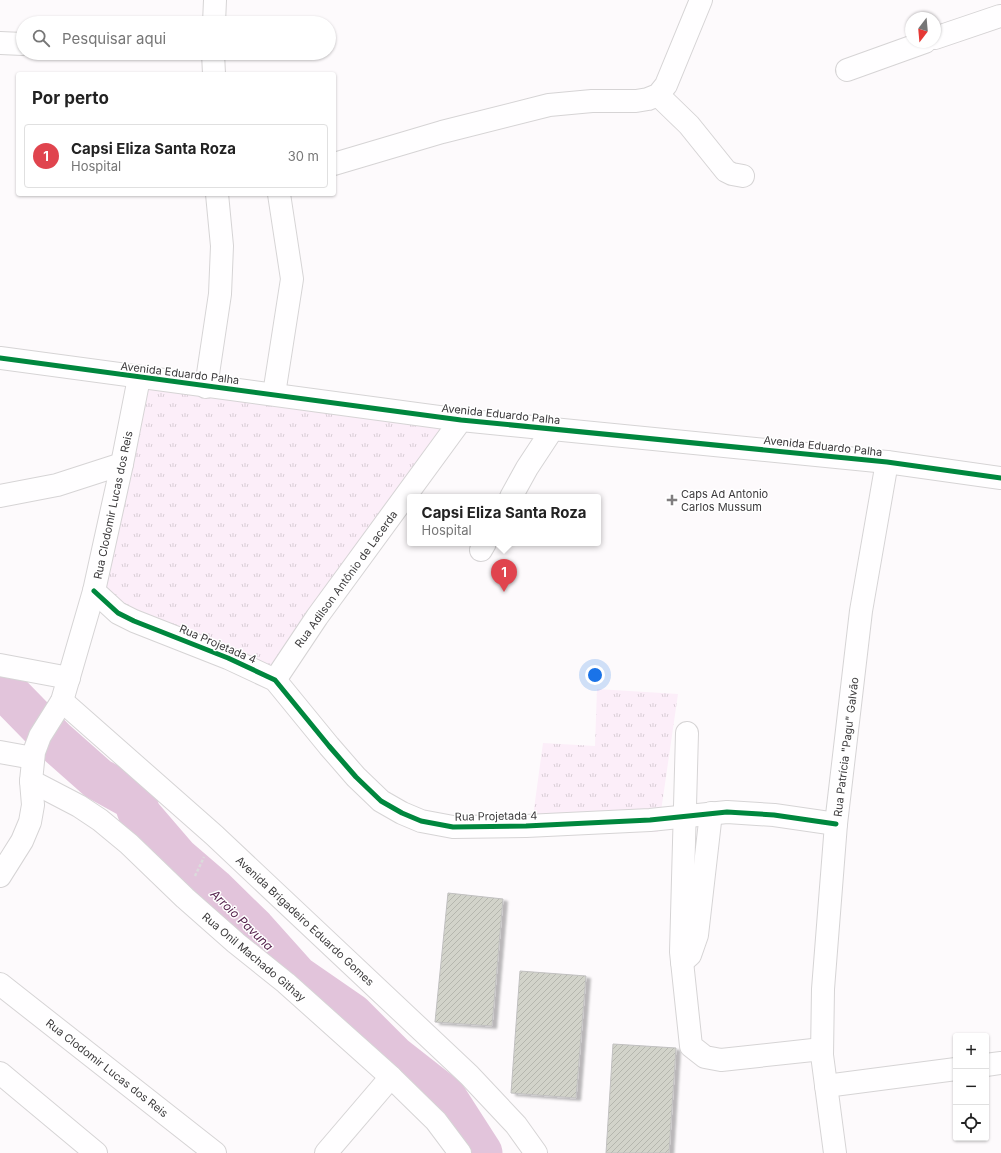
<!DOCTYPE html>
<html lang="pt">
<head>
<meta charset="utf-8">
<style>
  :root { --surface:#fff; --page:#f6f6f6; --text:#222; --muted:#767676; --line:#e0e0e0; --accent:#807d7f }
  body { margin:0; font-family:Inter,sans-serif; background:var(--page); color:var(--text) }
  .controls { position:absolute; right:12px; bottom:12px; display:grid; overflow:hidden; border-radius:4px; box-shadow:0 1px 3px #0004 }
  .controls button { width:36px; height:36px; display:grid; place-items:center; padding:0; border:0; border-bottom:1px solid var(--line); background:var(--surface); color:var(--text); font:20px sans-serif }
  .compass { position:absolute; left:905px; top:12px; width:36px; height:36px; border-radius:50%; background:var(--surface); box-shadow:0 1px 3px #0004; rotate:196deg }
  .you { position:absolute; left:595px; top:675px; width:14px; height:14px; margin:-10px; border:3px solid #fff; border-radius:50%; background:#1a73e8; box-shadow:0 0 0 6px #1a73e833 }
  .badge { display:grid; place-items:center; width:26px; height:26px; border-radius:50%; background:var(--accent); color:#fff; font-size:13px; font-weight:700 }
  .pin { position:absolute; translate:-50% -33px; filter:drop-shadow(0 1px 2px #0008) }
  .pin::after { content:''; position:absolute; top:21px; width:14px; height:12px; background:inherit; clip-path:polygon(0 0,100% 0,50% 100%) }
  .popup { position:absolute; left:407px; top:494px; width:194px; height:52px; box-sizing:border-box; display:grid; place-content:center; border-radius:4px; background:var(--surface); filter:drop-shadow(0 1px 3px #0005); font-size:13px; white-space:nowrap; color:var(--muted) }
  .popup b { font-size:15px; color:var(--text) }
  .popup::after { content:''; position:absolute; left:50%; top:100%; margin-left:-8px; border:8px solid transparent; border-top-color:var(--surface) }
  .list { margin:0; padding:0; list-style:none }
  h2 { display:flex; justify-content:space-between; align-items:center; height:52px; margin:0; padding:0 16px; font-size:17px }
  h2 small { font-size:13px; font-weight:400; color:var(--muted) }
  .list li { display:grid; grid-template-columns:26px 1fr auto; gap:12px; align-items:center; box-sizing:border-box; height:64px; margin:0 8px 8px; padding:0 8px; border:1px solid var(--line); border-radius:4px }
  .list b { display:block; font-size:15px; white-space:nowrap }
  .list p { margin:0; font-size:13px; white-space:nowrap; color:var(--muted) }
  .list em { font-size:13px; font-style:normal; color:var(--muted) }
  .icon { flex:none; width:22px; height:22px; fill:none; stroke:currentColor; stroke-width:2; stroke-linecap:round; stroke-linejoin:round }
  .map { position:relative; flex:none; width:1001px; height:1153px; overflow:hidden }
  .search { position:absolute; background:var(--surface); box-shadow:0 1px 3px #0004; left:16px; top:16px; width:320px; height:44px; display:flex; align-items:center; gap:10px; box-sizing:border-box; padding:0 14px; border-radius:22px; color:var(--muted); font-size:15px }
  .panel { position:absolute; background:var(--surface); box-shadow:0 1px 3px #0004; left:16px; top:72px; width:320px; height:124px; border-radius:4px }
  .map>svg:first-child { display:block }
  .park { fill:url(#park-tufts) }
  .lines { fill:none; stroke-linecap:round; stroke-linejoin:round }
  .river { stroke:#e2c4db; stroke-width:43 }
  .building { fill:url(#building-hatch); stroke:#c1c0c0; filter:url(#shadow) }
  .minor-casing { stroke:#d6d4d5; stroke-width:24 }
  .path { stroke:#dbdadb; stroke-width:2.5; stroke-dasharray:3 2; stroke-linecap:butt }
  .minor { stroke:#fffeff; stroke-width:22 }
  .cycleway-casing { stroke:#fff; stroke-width:8 }
  .cycleway { stroke:#00873e; stroke-width:5 }
  .poi-dot { fill:#807d7f; stroke:#fff; stroke-width:1.5 }
  .labels { text-anchor:middle; dominant-baseline:central; stroke-width:3; stroke-linejoin:round; paint-order:stroke }
  .street-label { font-size:11px; fill:#3c3a3c; stroke:#fff }
  .poi-label { font-size:11px; fill:#3c3a3c; stroke:#fff; text-anchor:start }
  .water-label { font-size:12px; font-style:italic; fill:#57244e; stroke:#fff }
</style>
</head>
<body>
<div class="map">
<svg width="1001" height="1153" viewBox="0 0 1001 1153">
  <defs>
    <pattern id="park-tufts" width="24" height="20" patternUnits="userSpaceOnUse"><rect width="24" height="20" fill="#fceef9"/><path d="M3 7l-1-3M5 7V3M7 7l1-3M15 17l-1-3M17 17v-4M19 17l1-3" fill="none" stroke="#d9cdd6"/></pattern>
    <pattern id="building-hatch" width="6" height="6" patternUnits="userSpaceOnUse"><rect width="6" height="6" fill="#d2d3ca"/><path d="M-1 1l2-2M0 6l6-6M5 7l2-2" fill="none" stroke="#b5b6ae"/></pattern>
    <filter id="shadow"><feDropShadow dx="4.5" dy="2.5" stdDeviation="1" flood-color="#0004"/></filter>
  </defs>
  <rect width="100%" height="100%" fill="#fdfafc"/>
  <!-- park -->
  <g class="park">
    <polygon points="146,388 445,429 275,680 91,609"/>
    <polygon points="597,689 678,694 658,832 531,831 543,743 595,746"/>
  </g>
  <g class="lines">
    <!-- river -->
    <polyline class="river" points="0,690 11,696 54,740 98,779 134,799 140,815 177,858 213,889 254,929 297,977 352,1015 394,1057 445,1097 481,1153"/>
  </g>
  <!-- building -->
  <g class="building">
    <polygon points="448,893 503,899 492,1026 435,1022"/>
    <polygon points="520,971 586,976 576,1098 511,1093"/>
    <polygon points="613,1044 676,1048 669,1153 606,1153"/>
  </g>
  <g class="lines">
    <!-- minor casing -->
    <g class="minor-casing">
      <g id="minor">
        <polyline points="214,23 215,0"/>
        <polyline points="935,38 1000,16"/>
        <polyline points="0,43 23,44"/>
        <polyline points="213,53 214,74"/>
        <polyline points="847,70 925,42"/>
        <polyline points="658,95 689,125 726,171 732,174 743,176"/>
        <polyline points="334,164 442,132 549,105 592,101 636,101 648,99 658,95 666,85 701,0"/>
        <polyline points="0,358 461,420 887,462 1001,478"/>
        <polyline points="206,387 220,294 222,246 217,194"/>
        <polyline points="274,394 292,279 279,194"/>
        <polyline points="0,496 57,485 122,464"/>
        <polyline points="511,497 527,468 552,430"/>
        <polyline points="481,550 485,543"/>
        <polyline points="94,591 118,613 134,621 228,658 275,680 329,746 356,777 381,801 402,813 421,821 453,827 526,826 650,820 727,812 774,815 836,824"/>
        <polyline points="0,665 69,678"/>
        <polyline points="275,680 317,617 461,420"/>
        <polyline points="62,701 214,835 469,1075 516,1125 536,1153"/>
        <polyline points="687,733 681,952 691,1046 705,1057 721,1060 822,1049"/>
        <polyline points="0,752 33,758"/>
        <polyline points="31,781 79,806 100,820 129,844 185,898 236,943 286,983 391,1077 436,1121 460,1153"/>
        <polyline points="0,876 22,841 30,822 33,805 31,781 34,752 40,736 62,701 94,591 122,464 139,378"/>
        <polyline points="682,962 690,955 697,935 711,813"/>
        <polyline points="0,984 215,1153"/>
        <polyline points="986,1065 1001,1063"/>
        <polyline points="0,1073 96,1153"/>
        <polyline points="826,1086 956,1069"/>
        <polyline points="326,1153 391,1077"/>
        <polyline points="835,1153 822,1055 823,989 836,824 861,611 887,462"/>
      </g>
    </g>
    <!-- path -->
    <polyline class="path" points="195,876 204,857"/>
    <!-- minor -->
    <use href="#minor" class="minor"/>
    <!-- cycleway casing -->
    <g class="cycleway-casing">
      <g id="cycleway">
        <polyline points="0,358 461,420 887,462 1001,478"/>
        <polyline points="94,591 118,613 134,621 228,658 275,680 329,746 356,777 381,801 402,813 421,821 453,827 526,826 650,820 727,812 774,815 836,824"/>
      </g>
    </g>
    <!-- cycleway -->
    <use href="#cycleway" class="cycleway"/>
  </g>
  <!-- markers -->
  <path class="poi-dot" d="M670 494h4v4h4v4h-4v4h-4v-4h-4v-4h4z"/>
  <g class="labels">
    <!-- street labels -->
    <g class="street-label">
      <text transform="translate(180 373) rotate(7)">Avenida Eduardo Palha</text>
      <text transform="translate(501 414) rotate(6)">Avenida Eduardo Palha</text>
      <text transform="translate(823 446) rotate(6)">Avenida Eduardo Palha</text>
      <text transform="translate(113 505) rotate(-78)">Rua Clodomir Lucas dos Reis</text>
      <text transform="translate(346 579) rotate(-54)">Rua Adilson Antônio de Lacerda</text>
      <text transform="translate(218 644) rotate(23)">Rua Projetada 4</text>
      <text transform="translate(846 747) rotate(-83)">Rua Patrícia "Pagu" Galvão</text>
      <text transform="translate(496 816) rotate(-1)">Rua Projetada 4</text>
      <text transform="translate(305 921) rotate(43)">Avenida Brigadeiro Eduardo Gomes</text>
      <text transform="translate(254 957) rotate(40)">Rua Onil Machado Githay</text>
      <text transform="translate(107 1068) rotate(38)">Rua Clodomir Lucas dos Reis</text>
    </g>
    <!-- poi labels -->
    <g class="poi-label">
      <text x="681" y="494">Caps Ad Antonio<tspan x="681" dy="13">Carlos Mussum</tspan></text>
    </g>
    <!-- water labels -->
    <g class="water-label">
      <text transform="translate(242 920) rotate(44)">Arroio Pavuna</text>
    </g>
  </g>
</svg>
<div class="controls">
<button>+</button>
<button>−</button>
<button><svg class="icon" aria-label="locate" viewBox="0 0 24 24"><circle cx="12" cy="12" r="6"/><path d="M12 2v4M12 18v4M2 12h4M18 12h4"/></svg></button>
</div>
<svg class="compass" viewBox="-18 -18 36 36"><path d="M0-13l5 13h-10z" fill="#e53935"/><path d="M0 13l5-13h-10z" fill="#767676"/></svg>
<div class="you"></div>
<div class="pin badge" style="left:504px;top:592px;background:#e0444e">1</div>
<div class="popup"><b>Capsi Eliza Santa Roza</b>Hospital</div>
<div class="search"><svg class="icon" aria-label="search" viewBox="0 0 24 24"><circle cx="10" cy="10" r="6"/><path d="M15 15l6 6"/></svg>Pesquisar aqui</div>
<section class="panel">
<h2>Por perto<small></small></h2>
<ul class="list">
<li><span class="badge" style="background:#e0444e">1</span><div><b>Capsi Eliza Santa Roza</b><p>Hospital</p></div><em>30 m</em></li>
</ul>
</section>
</div>
</body>
</html>
